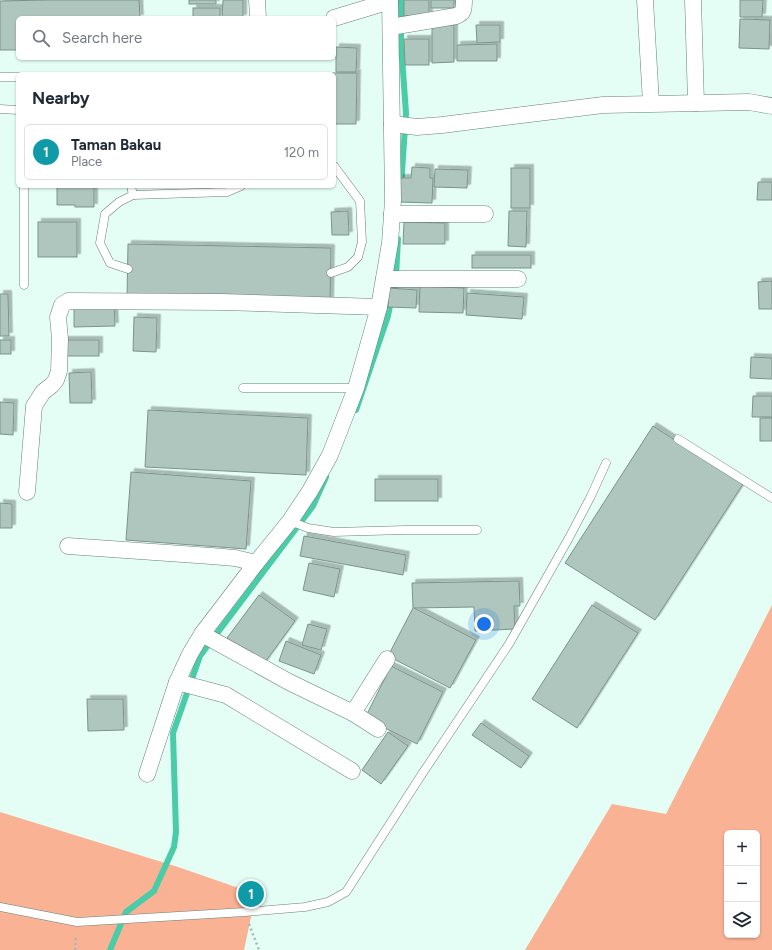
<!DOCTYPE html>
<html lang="en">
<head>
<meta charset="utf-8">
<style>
  :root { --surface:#fff; --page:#f2f2f3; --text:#1f2937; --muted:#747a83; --line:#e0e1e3; --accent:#b14d1b }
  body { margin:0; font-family:Figtree,sans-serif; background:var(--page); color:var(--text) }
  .controls { position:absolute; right:12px; bottom:12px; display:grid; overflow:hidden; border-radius:6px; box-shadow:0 1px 3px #0004 }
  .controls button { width:36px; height:36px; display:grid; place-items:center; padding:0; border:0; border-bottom:1px solid var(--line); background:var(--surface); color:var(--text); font:20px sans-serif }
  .you { position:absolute; left:484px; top:624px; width:14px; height:14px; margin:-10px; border:3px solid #fff; border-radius:50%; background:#1a73e8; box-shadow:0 0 0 6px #1a73e833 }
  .badge { display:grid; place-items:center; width:26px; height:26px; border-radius:50%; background:var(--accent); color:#fff; font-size:13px; font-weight:700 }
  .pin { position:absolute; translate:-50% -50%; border:2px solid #fff; box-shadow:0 1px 4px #0006 }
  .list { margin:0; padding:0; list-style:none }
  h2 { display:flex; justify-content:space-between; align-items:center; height:52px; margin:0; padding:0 16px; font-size:17px }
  h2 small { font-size:13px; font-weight:400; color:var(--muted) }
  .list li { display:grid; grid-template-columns:26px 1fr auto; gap:12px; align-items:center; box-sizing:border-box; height:56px; margin:0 8px 8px; padding:0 8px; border:1px solid var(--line); border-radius:6px }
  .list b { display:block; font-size:15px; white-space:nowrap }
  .list p { margin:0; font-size:13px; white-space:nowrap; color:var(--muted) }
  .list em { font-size:13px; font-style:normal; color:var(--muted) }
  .icon { flex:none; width:22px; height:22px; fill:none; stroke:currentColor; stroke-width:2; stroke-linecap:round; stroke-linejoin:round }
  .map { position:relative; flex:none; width:772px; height:950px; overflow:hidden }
  .search { position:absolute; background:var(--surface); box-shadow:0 1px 3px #0004; left:16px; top:16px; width:320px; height:44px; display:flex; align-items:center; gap:10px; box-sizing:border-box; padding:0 14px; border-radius:6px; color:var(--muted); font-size:15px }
  .panel { position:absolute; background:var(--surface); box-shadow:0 1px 3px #0004; left:16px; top:72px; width:320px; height:116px; border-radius:6px }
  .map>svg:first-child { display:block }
  .green { fill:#fab294; fill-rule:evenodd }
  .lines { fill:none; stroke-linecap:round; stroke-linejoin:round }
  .stream { stroke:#4acca8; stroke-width:6 }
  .building { fill:#aec6bd; stroke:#7c938b; filter:url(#shadow) }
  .lane-casing { stroke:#687f77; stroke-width:9 }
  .street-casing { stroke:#687f77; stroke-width:17 }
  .path { stroke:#a5b9b2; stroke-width:2.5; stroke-dasharray:2 3; stroke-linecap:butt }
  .lane { stroke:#fff; stroke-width:8 }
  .street { stroke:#fff; stroke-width:16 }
</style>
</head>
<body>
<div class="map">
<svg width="772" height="950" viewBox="0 0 772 950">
  <defs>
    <filter id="shadow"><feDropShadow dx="3.5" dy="-3.5" stdDeviation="0" flood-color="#0004"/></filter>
  </defs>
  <rect width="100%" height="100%" fill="#e5fef5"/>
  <!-- green -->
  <g class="green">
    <path d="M772,605v345h-247l87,-146 54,10zM727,833h30v102h-30z"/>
    <polygon points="0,812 178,867 256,894 244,950 0,950"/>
  </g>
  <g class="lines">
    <!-- stream -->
    <g class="stream">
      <polyline points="401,0 401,43 406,113 401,186"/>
      <polyline points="356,410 388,316 396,276 398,239"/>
      <polyline points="110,950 126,912 154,891 174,847 176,832 173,733 200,656 313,506 326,477"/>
    </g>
  </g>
  <!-- building -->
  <g class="building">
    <polygon points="48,0 139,0 140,18 18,18 18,50 0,50 0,1"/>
    <rect x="189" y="0" width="27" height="4"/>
    <polygon points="223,0 243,0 243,18 222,18"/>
    <polygon points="404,0 429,0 429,15 404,16"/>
    <rect x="431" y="0" width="23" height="8"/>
    <polygon points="740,0 763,0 762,17 740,17"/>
    <rect x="193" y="8" width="27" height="10"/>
    <polygon points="740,19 770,20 769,49 739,48"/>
    <polygon points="432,25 454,25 454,62 432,63"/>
    <polygon points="476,25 500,25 500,42 477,43"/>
    <polygon points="404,39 429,39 429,65 405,65"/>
    <polygon points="497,44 497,61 457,61 457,45"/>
    <polygon points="336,47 357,48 356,72 336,72"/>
    <polygon points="332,73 357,73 356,124 334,124 334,74"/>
    <polygon points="412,167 430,168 430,178 433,178 432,203 399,202 400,178 411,178"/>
    <rect x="511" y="168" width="19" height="40"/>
    <polygon points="435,169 468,170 467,188 434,187"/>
    <polygon points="758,182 772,182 772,200 757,200"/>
    <polygon points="57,186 94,186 94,207 75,207 75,205 57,205"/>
    <polygon points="348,211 349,235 332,235 331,212"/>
    <polygon points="509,211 527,211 526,247 508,246"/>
    <rect x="38" y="222" width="39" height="35"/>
    <polygon points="404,222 445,223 445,244 403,244"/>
    <polygon points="128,244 331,248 330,302 127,298"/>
    <rect x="472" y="255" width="59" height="13"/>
    <polygon points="772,281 772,309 759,309 758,282"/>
    <polygon points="420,286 464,288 463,313 419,312"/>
    <polygon points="389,288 417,290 416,308 388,307"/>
    <polygon points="467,293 524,297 522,319 466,315"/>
    <polygon points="0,294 8,294 9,336 0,336"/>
    <polygon points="74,304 114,304 115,326 74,327"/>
    <polygon points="134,317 157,318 156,352 133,351"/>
    <rect x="0" y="340" width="11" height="14"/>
    <rect x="62" y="340" width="37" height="16"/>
    <polygon points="751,357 772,358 772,379 750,378"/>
    <polygon points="91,372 92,403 70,403 69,373"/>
    <polygon points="753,396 772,396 772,417 752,417"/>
    <polygon points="0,402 14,403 13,435 0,434"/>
    <polygon points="148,410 308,418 306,475 145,467"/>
    <rect x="760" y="418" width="12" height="23"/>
    <polygon points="653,426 743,484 655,620 565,563"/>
    <polygon points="131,472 251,481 246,549 126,540"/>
    <rect x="375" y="479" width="63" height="22"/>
    <polygon points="0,503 12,504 12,528 0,528"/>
    <polygon points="304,536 406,555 403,575 300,556"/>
    <polygon points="309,563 340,569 334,597 303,590"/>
    <polygon points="519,581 520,606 514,606 515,629 475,631 474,607 414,608 476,640 450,688 388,656 413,608 412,583"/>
    <polygon points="259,595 295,621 263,665 227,638"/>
    <polygon points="592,605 638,633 577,728 532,699"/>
    <polygon points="308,624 327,629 321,650 302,645"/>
    <polygon points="286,641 321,655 314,674 279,661"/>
    <polygon points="391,666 443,692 417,744 365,718"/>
    <polygon points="87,699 123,699 124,730 88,731"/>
    <polygon points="481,723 529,756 521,768 472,735"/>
    <polygon points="388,732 408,746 381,784 362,770"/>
  </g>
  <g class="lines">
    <!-- lane casing -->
    <g class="lane-casing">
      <g id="lane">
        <polyline points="0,77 18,77"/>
        <polyline points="0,109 18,110"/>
        <polyline points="131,186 133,195"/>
        <polyline points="128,269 110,263 100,243 105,214 119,202 133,195 227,192 241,186"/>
        <polyline points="331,273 348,267 358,257 362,242 360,201 334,166"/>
        <polyline points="24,285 24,186"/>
        <polyline points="243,388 356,388"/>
        <polyline points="678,439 772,498"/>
        <polyline points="290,521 308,528 334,532 405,530 477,530"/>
        <polyline points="0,907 77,922 245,912 305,907 328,902 346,892 422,774 509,644 570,536 591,496 606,463"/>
      </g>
    </g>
    <!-- street casing -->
    <g class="street-casing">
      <g id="street">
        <polyline points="257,0 258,18"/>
        <polyline points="645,0 651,103"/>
        <polyline points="693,0 696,103"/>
        <polyline points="334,18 390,1"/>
        <path d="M391,27l65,-11c8,-3 8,-7 8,-16"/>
        <polyline points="392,124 417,127 442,125 603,105 749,102 772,106"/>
        <polyline points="392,214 485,214"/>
        <polyline points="384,279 518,279"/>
        <polyline points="27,492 34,406 43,392 52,385 56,380 59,371 60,339 58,317 62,305 68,301 221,302 379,307"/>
        <polyline points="68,546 211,556 235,558 256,563"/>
        <polyline points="202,634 289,682 353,713 378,729"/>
        <polyline points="177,682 226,695 352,771"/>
        <polyline points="353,713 387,659"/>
        <polyline points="147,774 177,682 190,654 202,634 256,563 290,521 310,491 330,455 356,388 379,307 390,243 393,200 390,0"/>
      </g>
    </g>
    <!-- path -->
    <g class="path">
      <polyline points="249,924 259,950"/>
      <polyline points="75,950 76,935"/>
    </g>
    <!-- lane -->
    <use href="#lane" class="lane"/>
    <!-- street -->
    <use href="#street" class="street"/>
  </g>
</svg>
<div class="controls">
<button>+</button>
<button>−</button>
<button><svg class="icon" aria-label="layers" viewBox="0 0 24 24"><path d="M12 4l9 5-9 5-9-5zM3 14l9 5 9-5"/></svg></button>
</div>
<div class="you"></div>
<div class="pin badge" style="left:251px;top:894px;background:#0f9aa8">1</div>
<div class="search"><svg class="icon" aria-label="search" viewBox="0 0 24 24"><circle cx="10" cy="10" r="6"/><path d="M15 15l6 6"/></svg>Search here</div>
<section class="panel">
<h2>Nearby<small></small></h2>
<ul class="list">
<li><span class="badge" style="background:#0f9aa8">1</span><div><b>Taman Bakau</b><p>Place</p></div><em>120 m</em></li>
</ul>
</section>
</div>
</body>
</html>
